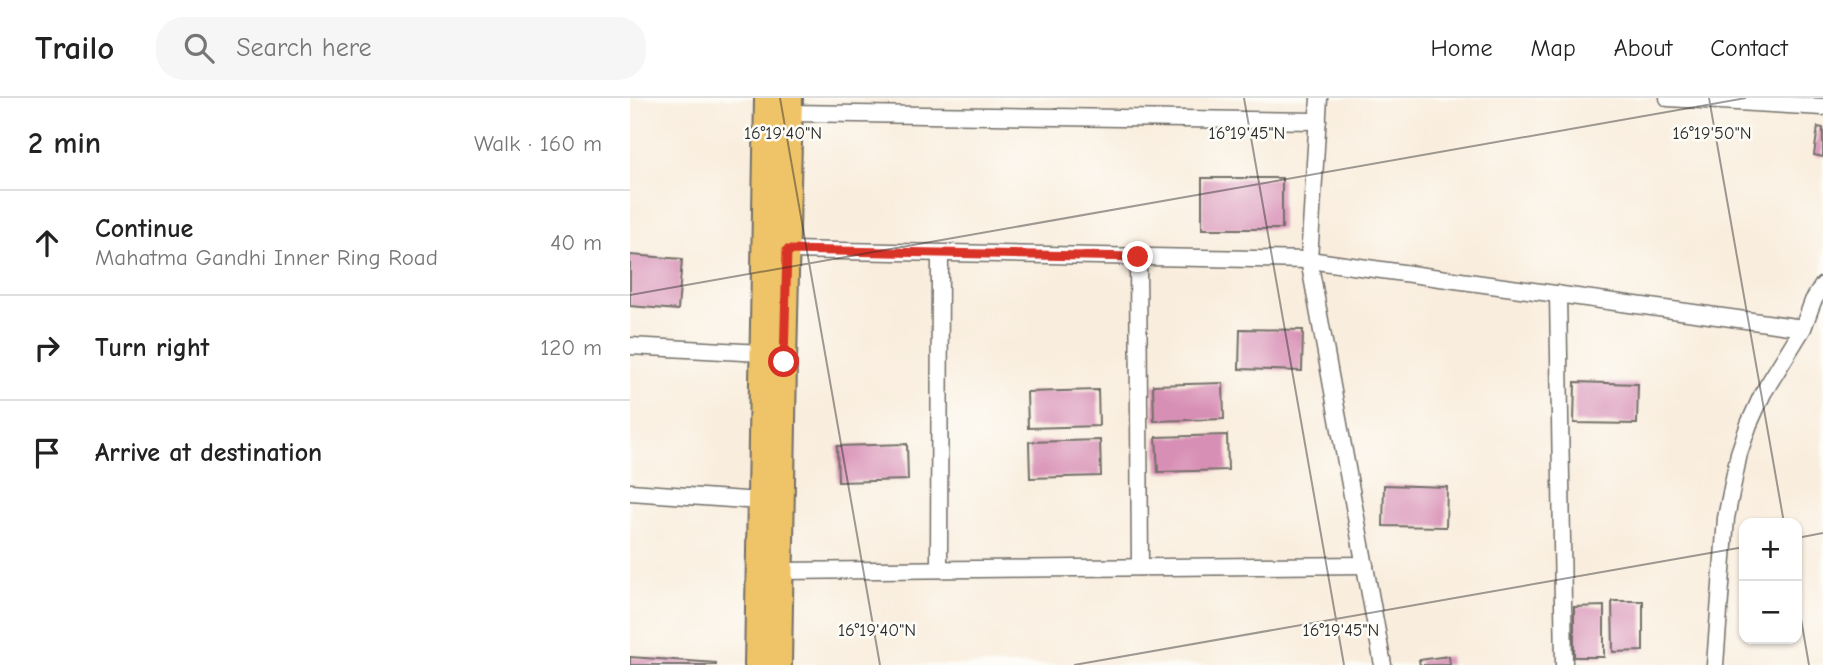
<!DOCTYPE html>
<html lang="en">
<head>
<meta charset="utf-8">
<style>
  :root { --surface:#fff; --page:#f6f6f6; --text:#222; --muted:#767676; --line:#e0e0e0 }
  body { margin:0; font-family:"Comic Neue",sans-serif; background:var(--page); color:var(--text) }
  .controls { position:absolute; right:21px; bottom:21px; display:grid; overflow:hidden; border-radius:14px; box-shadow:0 2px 5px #0004 }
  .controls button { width:63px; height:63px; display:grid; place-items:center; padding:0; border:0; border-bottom:2px solid var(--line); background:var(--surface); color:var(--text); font:35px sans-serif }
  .stop { position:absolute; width:21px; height:21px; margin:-16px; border:5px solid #d93025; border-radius:50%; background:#fff }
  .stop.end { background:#d93025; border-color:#fff; box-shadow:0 2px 7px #0008 }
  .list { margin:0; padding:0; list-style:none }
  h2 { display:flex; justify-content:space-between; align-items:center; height:91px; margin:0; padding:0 28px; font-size:30px }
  h2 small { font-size:23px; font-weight:400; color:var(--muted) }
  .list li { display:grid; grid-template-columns:46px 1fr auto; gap:21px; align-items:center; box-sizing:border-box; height:105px; padding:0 28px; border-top:2px solid var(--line) }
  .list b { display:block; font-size:26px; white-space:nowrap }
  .list p { margin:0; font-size:23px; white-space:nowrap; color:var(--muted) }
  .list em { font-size:23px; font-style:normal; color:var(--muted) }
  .icon { flex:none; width:38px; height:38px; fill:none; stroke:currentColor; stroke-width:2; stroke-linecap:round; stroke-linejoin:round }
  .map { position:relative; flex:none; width:1193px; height:567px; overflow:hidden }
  header { display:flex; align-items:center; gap:42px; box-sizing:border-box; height:98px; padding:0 35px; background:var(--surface); border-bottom:2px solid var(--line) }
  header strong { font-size:33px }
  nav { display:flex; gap:38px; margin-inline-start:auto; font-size:24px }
  .search { width:490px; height:63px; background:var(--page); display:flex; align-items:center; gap:18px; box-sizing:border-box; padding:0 24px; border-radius:28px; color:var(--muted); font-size:26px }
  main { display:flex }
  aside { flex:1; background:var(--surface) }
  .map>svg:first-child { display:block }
  .building { fill:#d88fb5 }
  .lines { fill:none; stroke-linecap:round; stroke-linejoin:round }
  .street-casing { stroke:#736f69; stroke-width:19 }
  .primary-casing { stroke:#736f69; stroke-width:28 }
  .street { stroke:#fff; stroke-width:16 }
  .primary { stroke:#efc469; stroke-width:24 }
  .route { stroke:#d93025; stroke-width:9 }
  .ticks { fill:none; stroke:#2b2b2b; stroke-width:2; stroke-opacity:0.45 }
  .ticks-label { font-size:18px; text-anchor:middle; fill:#2b2b2b; stroke:#fdfcf7; stroke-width:5; stroke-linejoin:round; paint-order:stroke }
</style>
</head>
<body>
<header>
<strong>Trailo</strong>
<div class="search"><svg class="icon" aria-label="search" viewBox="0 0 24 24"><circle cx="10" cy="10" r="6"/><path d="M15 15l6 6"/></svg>Search here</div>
<nav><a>Home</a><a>Map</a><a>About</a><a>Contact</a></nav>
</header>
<main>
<aside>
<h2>2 min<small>Walk · 160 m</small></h2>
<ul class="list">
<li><svg class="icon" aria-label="ahead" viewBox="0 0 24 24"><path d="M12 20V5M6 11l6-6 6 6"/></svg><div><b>Continue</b><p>Mahatma Gandhi Inner Ring Road</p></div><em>40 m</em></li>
<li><svg class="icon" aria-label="right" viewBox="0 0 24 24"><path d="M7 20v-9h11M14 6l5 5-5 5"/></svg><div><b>Turn right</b></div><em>120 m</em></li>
<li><svg class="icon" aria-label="arrive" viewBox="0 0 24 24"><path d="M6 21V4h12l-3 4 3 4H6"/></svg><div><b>Arrive at destination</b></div></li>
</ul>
</aside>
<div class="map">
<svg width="1193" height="567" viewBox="0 0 1193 567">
  <rect width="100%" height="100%" fill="#fdfcf7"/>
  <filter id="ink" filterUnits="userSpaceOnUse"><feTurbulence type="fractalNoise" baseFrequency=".0143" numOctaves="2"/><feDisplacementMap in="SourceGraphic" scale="14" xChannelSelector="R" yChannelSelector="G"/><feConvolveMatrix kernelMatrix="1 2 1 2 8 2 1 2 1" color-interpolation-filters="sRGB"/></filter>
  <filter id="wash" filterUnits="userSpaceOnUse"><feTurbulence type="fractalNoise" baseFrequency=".00686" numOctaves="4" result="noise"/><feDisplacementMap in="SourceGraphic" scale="28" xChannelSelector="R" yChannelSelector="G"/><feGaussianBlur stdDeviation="1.57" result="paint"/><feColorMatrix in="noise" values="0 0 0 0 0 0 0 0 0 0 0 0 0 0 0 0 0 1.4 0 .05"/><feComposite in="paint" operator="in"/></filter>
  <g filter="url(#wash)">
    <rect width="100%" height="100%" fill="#f9eddd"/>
    <g id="blocks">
      <!-- building -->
      <g class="building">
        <polygon points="1188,29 1193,30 1193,59 1184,57"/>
        <rect x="572" y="80" width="80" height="51"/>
        <polygon points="0,157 52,161 48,212 0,208"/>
        <polygon points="610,231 673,232 672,273 609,271"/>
        <polygon points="945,284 1008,286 1007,326 944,325"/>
        <polygon points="593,285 594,321 524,323 523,287"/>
        <polygon points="468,292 469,328 398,330 397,294"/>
        <polygon points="597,337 598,372 528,374 526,339"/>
        <polygon points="470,342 471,378 400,380 399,344"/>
        <polygon points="277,346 278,382 208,384 207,348"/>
        <polygon points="754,387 817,389 816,429 753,428"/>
        <polygon points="982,503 1013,503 1013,553 983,554"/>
        <polygon points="974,508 974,559 944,559 944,509"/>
        <polygon points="819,558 820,567 790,567 789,562"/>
        <polygon points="0,559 86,565 86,567 0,567"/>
      </g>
    </g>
  </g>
  <g filter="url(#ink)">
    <use href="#blocks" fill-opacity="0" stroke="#736f69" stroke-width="2"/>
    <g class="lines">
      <!-- street casing -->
      <g class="street-casing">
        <g id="street">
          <polyline points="689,0 679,162 753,567"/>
          <polyline points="1038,0 1193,9"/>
          <polyline points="160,15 688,23"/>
          <polyline points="157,152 679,162 1173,230"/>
          <polyline points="508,159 510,469"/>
          <polyline points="928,196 934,567"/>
          <polyline points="0,248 132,255"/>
          <polyline points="0,394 130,403"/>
          <polyline points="309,471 310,155"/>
          <polyline points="150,473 735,467"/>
          <polyline points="1085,567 1096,420 1109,355 1119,326 1133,295 1173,230 1183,203 1193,187"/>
        </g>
      </g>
      <!-- primary casing -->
      <g class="primary-casing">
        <g id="primary">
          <polyline points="127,567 137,0"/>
          <polyline points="149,567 154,264 160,0"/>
        </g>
      </g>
      <!-- street -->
      <use href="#street" class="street"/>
      <!-- primary -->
      <use href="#primary" class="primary"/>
    </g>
  </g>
  <g class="lines" filter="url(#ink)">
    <!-- route -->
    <polyline class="route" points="154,264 157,152 508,159"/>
  </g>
  <!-- ticks -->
  <path class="ticks" d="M150,0l100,567M614,0l100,567M1079,0l75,425M0,197l1116,-197M1167,440l26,-5M1167,498l12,69M444,567l670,-118"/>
  <g class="ticks-label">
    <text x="153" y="41">16°19'40"N</text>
    <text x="617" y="41">16°19'45"N</text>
    <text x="1082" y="41">16°19'50"N</text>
    <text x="247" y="538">16°19'40"N</text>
    <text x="711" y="538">16°19'45"N</text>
  </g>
</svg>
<div class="controls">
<button>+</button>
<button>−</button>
</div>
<div class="stop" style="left:154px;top:264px"></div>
<div class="stop end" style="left:508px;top:159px"></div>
</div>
</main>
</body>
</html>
